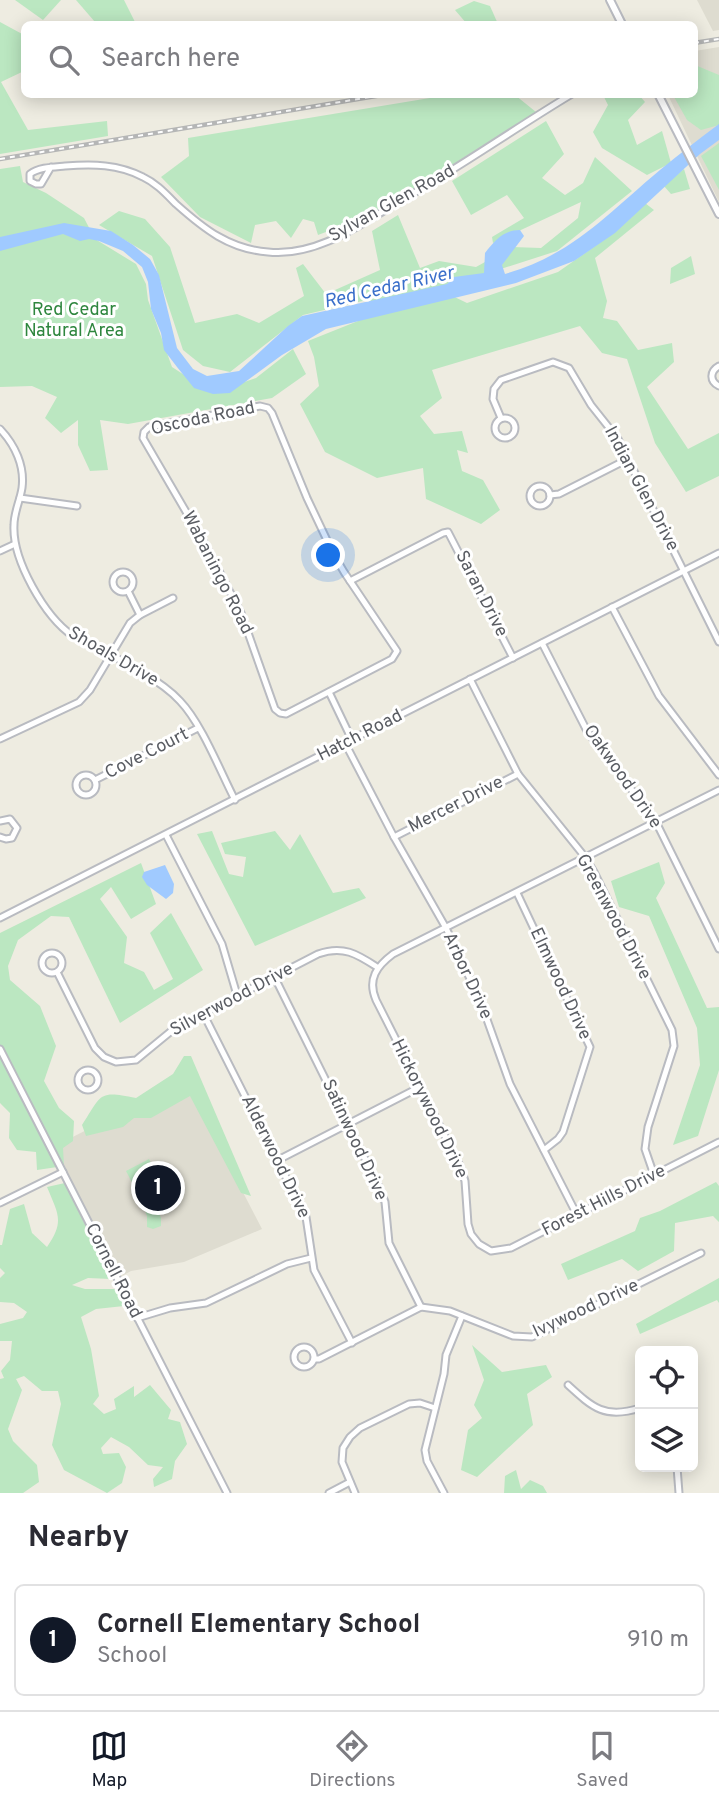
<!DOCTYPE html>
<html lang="en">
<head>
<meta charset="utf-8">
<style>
  :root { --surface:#fff; --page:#f7f7f7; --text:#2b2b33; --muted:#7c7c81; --line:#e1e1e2; --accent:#111827 }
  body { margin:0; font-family:Overpass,sans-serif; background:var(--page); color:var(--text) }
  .controls { position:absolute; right:21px; bottom:21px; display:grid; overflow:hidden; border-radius:10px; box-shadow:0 4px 18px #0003 }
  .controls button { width:63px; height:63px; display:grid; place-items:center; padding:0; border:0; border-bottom:2px solid var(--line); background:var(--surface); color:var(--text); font:35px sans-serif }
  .you { position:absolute; left:329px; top:556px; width:24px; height:24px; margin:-18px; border:5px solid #fff; border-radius:50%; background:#1a73e8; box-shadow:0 0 0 10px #1a73e833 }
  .badge { display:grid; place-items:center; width:46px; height:46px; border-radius:50%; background:var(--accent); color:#fff; font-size:23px; font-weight:700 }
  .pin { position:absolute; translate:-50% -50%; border:4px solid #fff; box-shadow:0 2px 7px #0006 }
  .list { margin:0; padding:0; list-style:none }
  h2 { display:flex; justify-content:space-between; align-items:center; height:91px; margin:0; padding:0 28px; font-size:30px }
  h2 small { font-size:23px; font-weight:400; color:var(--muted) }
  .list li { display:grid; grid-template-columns:46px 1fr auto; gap:21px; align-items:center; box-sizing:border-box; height:112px; margin:0 14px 14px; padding:0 14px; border:2px solid var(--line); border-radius:10px }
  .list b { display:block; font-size:26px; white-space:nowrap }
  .list p { margin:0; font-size:23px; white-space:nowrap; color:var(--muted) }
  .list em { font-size:23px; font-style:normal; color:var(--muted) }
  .icon { flex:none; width:38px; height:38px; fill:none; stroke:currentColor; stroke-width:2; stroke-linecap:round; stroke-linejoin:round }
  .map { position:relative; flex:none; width:719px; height:1493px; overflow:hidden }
  .search { position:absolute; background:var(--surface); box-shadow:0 4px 18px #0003; left:21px; right:21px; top:21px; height:77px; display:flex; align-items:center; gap:18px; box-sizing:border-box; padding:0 24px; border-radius:10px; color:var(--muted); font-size:26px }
  .sheet { height:217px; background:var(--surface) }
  nav { display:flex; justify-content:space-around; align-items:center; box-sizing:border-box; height:98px; border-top:2px solid var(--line); background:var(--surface); font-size:19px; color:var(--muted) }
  nav a { display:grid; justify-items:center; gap:4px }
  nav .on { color:var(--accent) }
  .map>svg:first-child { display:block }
  .education { fill:#dedcd0 }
  .green { fill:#bbe7c1 }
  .water { fill:#a0caff }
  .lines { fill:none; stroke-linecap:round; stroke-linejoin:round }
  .minor-casing { stroke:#b9bbc1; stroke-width:9 }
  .tertiary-casing { stroke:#b9bbc1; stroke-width:10 }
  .minor { stroke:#fff; stroke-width:5 }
  .tertiary { stroke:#fff; stroke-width:6 }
  .rail-casing { stroke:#b5b6b6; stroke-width:4.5 }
  .rail { stroke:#fff; stroke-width:2; stroke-dasharray:5; stroke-linecap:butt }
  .labels { text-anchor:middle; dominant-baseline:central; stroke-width:6; stroke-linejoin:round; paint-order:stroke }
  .street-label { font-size:18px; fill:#5a5d63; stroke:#fff }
  .park-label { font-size:18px; fill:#2e863e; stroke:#fff }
  .water-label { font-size:19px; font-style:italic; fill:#3a6fca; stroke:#fff }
</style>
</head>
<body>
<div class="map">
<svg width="719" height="1493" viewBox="0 0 719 1493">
  <rect width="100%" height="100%" fill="#eeece1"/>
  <!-- education -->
  <g class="education">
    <polygon points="697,0 719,0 719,30 713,31"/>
    <polygon points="719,47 719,202 668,95 694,94 695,51"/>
    <polygon points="185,1080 262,1229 184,1262 131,1271 120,1277 53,1147"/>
  </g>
  <!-- green -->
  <g class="green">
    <polygon points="15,0 61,0 43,20"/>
    <polygon points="76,0 124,0 136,24 95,22"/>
    <polygon points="474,1 490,6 498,24 467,24 455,10"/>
    <polygon points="0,22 24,35 24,71 1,82 28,130 107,121 108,136 0,154"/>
    <polygon points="695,65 719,75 719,125 701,130 687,120 673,95 694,94"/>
    <polygon points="448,95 515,95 536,112 376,213 318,235 314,222 303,219 291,238 276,221 255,225 251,243 200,217 161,177 189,156 188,138"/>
    <polygon points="603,95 639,95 645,102 628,120 637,145 662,131 671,163 647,175 602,148 593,132 608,105"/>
    <polygon points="546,121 564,154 542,178 565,195 583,183 595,157 632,191 557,251 438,289 467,303 558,272 608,237 645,203 654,210 595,258 607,301 603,318 617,321 638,350 672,343 674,362 647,387 688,449 719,433 719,476 686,492 655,443 627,359 602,353 580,326 432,370 442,398 420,416 434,434 462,431 468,453 457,450 462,471 483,480 500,510 481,524 426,499 423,468 377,478 325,452 300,404 319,386 314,357 308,341 358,321 371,299 303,315 230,372 203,366 183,350 152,256 99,225 119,211 145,219 170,247 195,323 237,314 259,323 304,296 296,268 303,264 326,294 380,270 372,231 398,215 420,268 439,261 476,267 512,247 541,248 578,218 581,202 493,243 492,237 524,218 507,195 471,215 452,181"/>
    <polygon points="719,143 719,190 701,156"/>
    <polygon points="20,166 23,182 46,193 84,218 95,239 136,264 146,284 148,300 172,367 212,393 256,378 293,349 306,374 272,398 128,424 100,420 108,470 90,471 78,445 78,420 61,433 45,418 57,397 32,386 0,387 0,169"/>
    <polygon points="684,169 690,189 671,194 663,185"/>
    <polygon points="691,256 695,274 670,284 671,268"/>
    <polygon points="212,831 229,874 243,877 246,857 225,854 221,843 275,831 290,850 300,834 333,893 359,888 366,898 255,946 197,834"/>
    <polygon points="659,862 665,883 656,898 707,1008 719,1007 719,1070 698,1136 673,1145 700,1065 697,1028 649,916 619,907 611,881"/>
    <polygon points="141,863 156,904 131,919 111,887 100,899 127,937 124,963 144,972 154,990 173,979 150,933 171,913 203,970 120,1023 69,917 51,916 18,940 8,966 10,980 40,1006 56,1046 44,1081 59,1108 74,1121 73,1141 63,1148 64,1166 37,1170 36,1152 17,1150 9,1138 10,1113 0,1103 0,933"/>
    <path d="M184,1056h7l60,140 -10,-3 -51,-97 -39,22h-17l-11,9 -37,9 -4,-11c20,-31 16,-35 54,-27l37,-24z"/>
    <polygon points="149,1159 161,1182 138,1194 126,1171"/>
    <polygon points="716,1182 719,1186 719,1222 713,1216 675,1223 674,1251 638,1271 622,1259 568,1280 561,1264 635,1231 640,1218 660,1211"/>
    <path d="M65,1183l46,96 -23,-1 -16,7 13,4h31l8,17 -28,3 -15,8 10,32 8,47 -6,8 11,10 12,-5 -2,-10 20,-13v11l16,-12 21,25 -3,9 12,3 7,22 -12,17 -3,18 -18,8 -1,-8 10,-12 -15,-2 -19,-18 -18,-10 -10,11 2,6 16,-1 7,14 -4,16 -15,10 -43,-23 -12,-25 9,-41 -3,-13h-16l-18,-15 -8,3 6,11 -14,39 5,12 24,24 2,17 -16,11h-23v-114l4,-1 -3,-7 9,-11 2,-19h-12v-17l23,-6 4,-6 -13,-9 -14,-1v-24l5,-5 -5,-5v-23h2l8,-36 14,-5 8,29 15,14c18,-26 11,-33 0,-60z"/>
    <polygon points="153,1188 161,1203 157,1208 161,1218 161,1226 153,1229 147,1227 147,1216 141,1200 143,1193"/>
    <polygon points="719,1278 719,1303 717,1300 640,1334 636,1324"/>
    <polygon points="472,1345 502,1372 546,1365 552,1377 527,1394 533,1425 477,1477 461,1470 468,1430 482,1418 474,1405 484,1380"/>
    <polygon points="516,1470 521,1489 530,1480 543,1486 547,1493 504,1493 505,1476"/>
  </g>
  <!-- water -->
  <g class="water">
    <path d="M719,124v16l-19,14 -85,79 -41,28 -58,22 -190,46 -44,26 -52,38 -17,1 -19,-6 -17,-21 -13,-17 -3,-17 -10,-24 -3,-27 -6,-15 -19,-16 -24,-10 -10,-2 -9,2 -17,-7 -63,17v-14l64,-14 47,8 22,14 17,14 9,16 18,73 16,21 14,7 32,-5 49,-45 14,-10 145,-32 7,-7 30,-4 1,-20c10,-13 19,-23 35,-23l4,6 -22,29 3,9c69,-20 102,-60 155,-104 19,-16 39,-31 59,-46z"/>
    <polygon points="165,865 174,884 173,893 166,899 147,885 142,877 144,872"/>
  </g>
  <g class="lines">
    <!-- minor casing -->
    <g class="minor-casing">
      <g id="minor">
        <path d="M51,167l-10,17h-5l-6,-3v-7c9,-7 24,-7 35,-8 28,-2 53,-2 78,11 13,6 23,17 33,27 28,25 53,45 92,48 46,5 89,-25 127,-48 61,-34 117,-74 177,-110"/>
        <path d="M719,366c-9,5 -10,15 0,20"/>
        <polygon points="260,406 268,408 272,413 307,498 334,555 344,572 397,651 392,659 286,714 280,713 275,709 241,613 206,546 143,438 144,432 149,427"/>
        <circle cx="505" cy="428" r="10"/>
        <polyline points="501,418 493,399 494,389 501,380 553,362 569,368 591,405 618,439 719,642"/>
        <path d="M0,429c15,16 25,37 22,59 -2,13 -8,24 -8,37 -2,35 31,92 59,111 32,17 83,39 107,65 22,23 40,70 55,99"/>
        <circle cx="540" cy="496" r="10"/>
        <polyline points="550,495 559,494 628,459"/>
        <polyline points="20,498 77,506"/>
        <polyline points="0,551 15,544"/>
        <circle cx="123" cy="582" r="10"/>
        <polyline points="350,581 443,533 448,532 513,658"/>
        <polyline points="128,591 140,615"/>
        <polyline points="612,607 659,696 719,775"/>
        <polyline points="542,643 587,731 656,822 719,949"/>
        <polyline points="470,679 518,774 585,857 594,872 672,1030 674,1046 648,1127 645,1149 654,1175"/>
        <polyline points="329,692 352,740"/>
        <polyline points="0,739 79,702 90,690 130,623 140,615 173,598"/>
        <polyline points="345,743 394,837 446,928 480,1000 510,1084 577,1215"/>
        <circle cx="86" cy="785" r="10"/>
        <polyline points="95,780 198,728"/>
        <path d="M719,790l-326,164c-16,12 -26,25 -17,46l84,166 5,15 3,43 3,10 8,10 12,7 20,-3 208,-106"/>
        <polyline points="0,821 10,819 17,828 12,838 6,839 0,837"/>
        <polyline points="166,835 222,944 237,995"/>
        <polyline points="394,837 518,774"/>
        <polyline points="517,893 590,1047 563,1132 558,1139 544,1150"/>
        <polyline points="0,918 719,553"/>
        <circle cx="52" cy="963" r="10"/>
        <path d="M57,972l38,76 9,9 12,5 20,-2 39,-32 143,-74c25,-9 39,0 59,13"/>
        <polyline points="274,976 379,1187 385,1202 389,1243 421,1307"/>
        <polyline points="203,1013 306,1217 314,1270 352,1343"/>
        <polyline points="0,1049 227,1493"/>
        <circle cx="88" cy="1080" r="10"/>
        <polyline points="278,1160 420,1087"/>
        <polyline points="0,1203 63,1172"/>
        <polyline points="137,1318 170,1308 206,1303 287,1264 311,1258"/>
        <circle cx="304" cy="1357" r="10"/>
        <polyline points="315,1359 319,1359 421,1307 450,1311 513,1336 532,1337 701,1253"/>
        <path d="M568,1385c25,23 37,34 72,23"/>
        <polyline points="677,1467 679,1493"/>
        <polyline points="329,1493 350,1482"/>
        <polyline points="355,1493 342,1462 343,1448 350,1437 360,1428 409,1404 420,1403 435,1408"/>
        <polyline points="444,1493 427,1461 425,1450 444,1374 446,1355 462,1316"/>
      </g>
    </g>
    <!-- tertiary casing -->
    <g class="tertiary-casing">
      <g id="tertiary">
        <polyline points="610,0 622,24"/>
        <polyline points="658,94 719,214"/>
      </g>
    </g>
    <!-- minor -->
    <use href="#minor" class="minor"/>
    <!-- tertiary -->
    <use href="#tertiary" class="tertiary"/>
    <!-- rail casing -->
    <g class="rail-casing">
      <g id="rail">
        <polyline points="694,43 719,39"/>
        <polyline points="0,159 388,94"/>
      </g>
    </g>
    <!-- rail -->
    <use href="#rail" class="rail"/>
  </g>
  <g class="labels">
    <!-- street labels -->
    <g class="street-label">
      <text transform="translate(392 204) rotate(-29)">Sylvan Glen Road</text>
      <text transform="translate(203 419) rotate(-12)">Oscoda Road</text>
      <text transform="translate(641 489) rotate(62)">Indian Glen Drive</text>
      <text transform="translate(217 573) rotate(63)">Wabaningo Road</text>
      <text transform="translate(481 594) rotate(63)">Saran Drive</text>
      <text transform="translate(113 657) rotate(30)">Shoals Drive</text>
      <text transform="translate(360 736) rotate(-27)">Hatch Road</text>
      <text transform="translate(147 754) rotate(-27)">Cove Court</text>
      <text transform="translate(622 777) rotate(55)">Oakwood Drive</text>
      <text transform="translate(456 805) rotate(-27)">Mercer Drive</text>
      <text transform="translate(613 917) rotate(62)">Greenwood Drive</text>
      <text transform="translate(467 976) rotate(65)">Arbor Drive</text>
      <text transform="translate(560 984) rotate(65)">Elmwood Drive</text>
      <text transform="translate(232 1000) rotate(-28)">Silverwood Drive</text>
      <text transform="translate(429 1109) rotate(64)">Hickorywood Drive</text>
      <text transform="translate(354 1140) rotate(65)">Satinwood Drive</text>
      <text transform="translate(275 1157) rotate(64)">Alderwood Drive</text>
      <text transform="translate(604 1201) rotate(-27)">Forest Hills Drive</text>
      <text transform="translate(113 1271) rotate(63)">Cornell Road</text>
      <text transform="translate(586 1309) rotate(-25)">Ivywood Drive</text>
    </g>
    <!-- park labels -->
    <g class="park-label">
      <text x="74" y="310">Red Cedar<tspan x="74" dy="21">Natural Area</tspan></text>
    </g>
    <!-- water labels -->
    <g class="water-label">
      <text transform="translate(389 288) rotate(-13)">Red Cedar River</text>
    </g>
  </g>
</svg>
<div class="controls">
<button><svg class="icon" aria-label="locate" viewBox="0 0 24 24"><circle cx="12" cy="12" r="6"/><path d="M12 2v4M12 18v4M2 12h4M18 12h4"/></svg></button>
<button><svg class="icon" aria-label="layers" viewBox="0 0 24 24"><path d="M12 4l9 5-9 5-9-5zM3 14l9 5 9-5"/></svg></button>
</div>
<div class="you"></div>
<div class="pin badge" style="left:158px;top:1188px">1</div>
<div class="search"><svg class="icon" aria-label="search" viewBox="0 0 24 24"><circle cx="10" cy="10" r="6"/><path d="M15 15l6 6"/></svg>Search here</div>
</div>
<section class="sheet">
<h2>Nearby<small></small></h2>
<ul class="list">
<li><span class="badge">1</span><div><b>Cornell Elementary School</b><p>School</p></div><em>910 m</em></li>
</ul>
</section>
<nav>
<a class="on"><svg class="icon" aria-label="map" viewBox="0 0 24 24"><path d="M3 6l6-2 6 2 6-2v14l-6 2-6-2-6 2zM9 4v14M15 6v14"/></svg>Map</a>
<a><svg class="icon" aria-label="directions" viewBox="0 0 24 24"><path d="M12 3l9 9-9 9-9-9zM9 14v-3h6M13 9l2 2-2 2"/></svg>Directions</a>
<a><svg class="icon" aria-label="saved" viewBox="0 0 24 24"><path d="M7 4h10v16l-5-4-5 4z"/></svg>Saved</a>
</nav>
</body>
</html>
